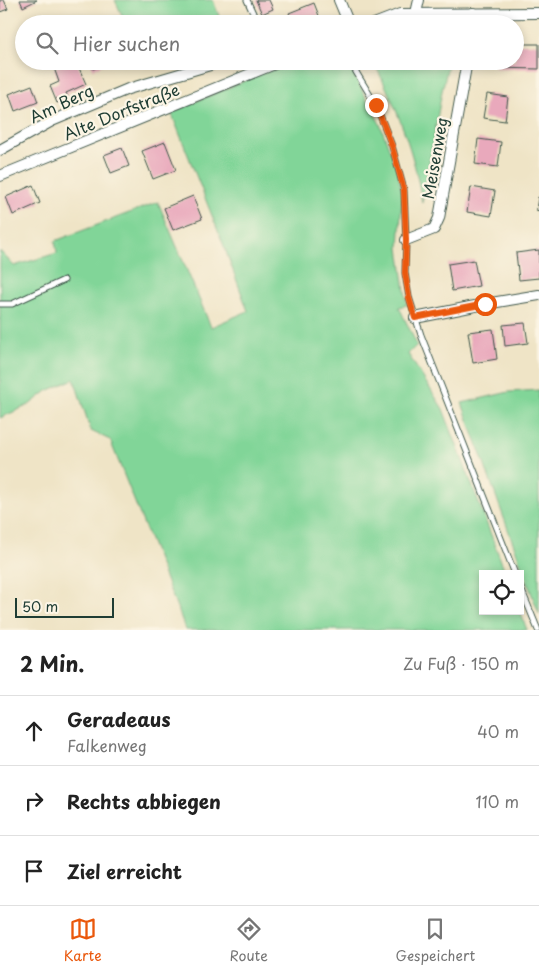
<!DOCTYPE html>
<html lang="de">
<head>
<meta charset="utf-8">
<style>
  :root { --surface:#fff; --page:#f2f2f2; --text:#222; --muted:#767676; --line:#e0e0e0; --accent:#ea580c }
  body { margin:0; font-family:"Playpen Sans",sans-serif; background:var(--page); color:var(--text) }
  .controls { position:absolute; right:15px; bottom:15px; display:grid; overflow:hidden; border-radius:0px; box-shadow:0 2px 8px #0003 }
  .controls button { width:45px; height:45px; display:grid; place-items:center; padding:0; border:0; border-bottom:1px solid var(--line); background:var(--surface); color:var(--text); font:25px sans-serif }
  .scale { position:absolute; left:15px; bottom:12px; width:99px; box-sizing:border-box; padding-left:5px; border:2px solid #1f3d34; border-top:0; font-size:14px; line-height:18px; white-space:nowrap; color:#1f3d34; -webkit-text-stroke:4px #fcf5e5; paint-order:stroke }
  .stop { position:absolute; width:15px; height:15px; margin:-11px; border:4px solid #ea580c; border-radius:50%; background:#fff }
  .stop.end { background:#ea580c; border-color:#fff; box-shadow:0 1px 5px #0008 }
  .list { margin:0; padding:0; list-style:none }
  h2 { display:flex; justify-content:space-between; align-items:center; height:65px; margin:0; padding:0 20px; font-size:21px }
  h2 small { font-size:16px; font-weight:400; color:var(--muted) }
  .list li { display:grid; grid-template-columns:32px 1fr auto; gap:15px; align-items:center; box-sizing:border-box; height:70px; padding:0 20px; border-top:1px solid var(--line) }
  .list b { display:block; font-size:19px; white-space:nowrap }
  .list p { margin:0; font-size:16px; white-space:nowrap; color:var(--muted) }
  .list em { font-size:16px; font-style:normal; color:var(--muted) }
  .icon { flex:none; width:28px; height:28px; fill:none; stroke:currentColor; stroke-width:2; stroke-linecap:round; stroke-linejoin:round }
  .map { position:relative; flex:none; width:539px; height:630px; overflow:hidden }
  .search { position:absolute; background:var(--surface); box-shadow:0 2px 8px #0003; left:15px; right:15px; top:15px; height:55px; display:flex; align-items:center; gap:12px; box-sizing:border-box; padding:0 18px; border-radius:28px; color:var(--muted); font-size:19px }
  .sheet { height:275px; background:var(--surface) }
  nav { display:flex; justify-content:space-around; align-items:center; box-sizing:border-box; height:70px; border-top:1px solid var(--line); background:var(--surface); font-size:14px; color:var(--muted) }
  nav a { display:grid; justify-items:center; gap:2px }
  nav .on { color:var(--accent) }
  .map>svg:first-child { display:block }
  .green { fill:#81d598; stroke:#508966 }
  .building { fill:#e9a9bc }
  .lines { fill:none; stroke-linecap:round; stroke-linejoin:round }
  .service-casing { stroke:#3e564a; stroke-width:7 }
  .minor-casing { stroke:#3e564a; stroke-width:12 }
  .service { stroke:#fff; stroke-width:5 }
  .minor { stroke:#fff; stroke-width:10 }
  .route { stroke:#ea580c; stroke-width:6 }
  .labels { text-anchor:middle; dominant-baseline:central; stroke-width:4.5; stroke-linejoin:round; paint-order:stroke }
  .street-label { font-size:16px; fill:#1f3d34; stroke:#fcf5e5 }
</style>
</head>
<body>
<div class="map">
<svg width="539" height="630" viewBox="0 0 539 630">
  <rect width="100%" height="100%" fill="#fcf5e5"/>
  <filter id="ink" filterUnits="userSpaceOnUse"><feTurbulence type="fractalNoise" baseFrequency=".02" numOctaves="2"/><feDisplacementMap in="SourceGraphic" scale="10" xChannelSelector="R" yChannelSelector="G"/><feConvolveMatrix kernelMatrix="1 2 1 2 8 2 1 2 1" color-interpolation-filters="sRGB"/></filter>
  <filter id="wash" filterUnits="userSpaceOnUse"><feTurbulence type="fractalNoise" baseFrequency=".0096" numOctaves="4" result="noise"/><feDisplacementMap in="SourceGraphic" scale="20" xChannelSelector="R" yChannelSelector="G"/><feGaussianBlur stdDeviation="1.12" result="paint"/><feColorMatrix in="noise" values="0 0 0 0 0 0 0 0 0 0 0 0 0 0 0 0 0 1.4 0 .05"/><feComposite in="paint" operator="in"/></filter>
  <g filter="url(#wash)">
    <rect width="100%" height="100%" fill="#efe4c6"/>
    <!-- green -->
    <g class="green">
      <polygon points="115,0 213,0 222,24 126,24"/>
      <polygon points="292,61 339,61 351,69 380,124 398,172 402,194 399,248 407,305 399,307 417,345 408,354 443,409 506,574 483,574 483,611 520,611 527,630 186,630 110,440 91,431 74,379 47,391 29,405 0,418 0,251 14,266 57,253 55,241 158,202 211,327 248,311 224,246 171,112"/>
      <path d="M373,61h76l-7,30 -20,112c-7,-50 -26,-98 -49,-142z"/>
      <polygon points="539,390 539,614 462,403 509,392"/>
    </g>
    <g id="blocks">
      <!-- building -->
      <g class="building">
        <polygon points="0,0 4,0 8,9 0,12"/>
        <polygon points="20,0 37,0 23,7"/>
        <polygon points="256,0 269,0 273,9 262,14"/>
        <polygon points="314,3 321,21 315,24 293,24 289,13"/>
        <polygon points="515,44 539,44 539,69 495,68 495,61 515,61"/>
        <polygon points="71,61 76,61 86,84 66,93 68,98 57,103 50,86 59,82 54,68"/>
        <polygon points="90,61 101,61 102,65 93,69"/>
        <polygon points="32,85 38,102 15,111 9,94"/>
        <polygon points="487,94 508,97 505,121 483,118"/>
        <polygon points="478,139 501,142 498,167 475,164"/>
        <polygon points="165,142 176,170 153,179 142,151"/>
        <polygon points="122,148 129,166 111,173 104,155"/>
        <polygon points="33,185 40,203 13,215 6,197"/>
        <polygon points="471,187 495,191 491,216 467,212"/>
        <polygon points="193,196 202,219 173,230 164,208"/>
        <polygon points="538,197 539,197 539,211 536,210"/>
        <polygon points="539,250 539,278 519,280 516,253"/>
        <polygon points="474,260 479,286 452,291 448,264"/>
        <polygon points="525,323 528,343 505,346 503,325"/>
        <polygon points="493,329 497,359 473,363 468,332"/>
      </g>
    </g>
  </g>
  <g filter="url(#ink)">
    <use href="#blocks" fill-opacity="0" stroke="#3e564a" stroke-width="1"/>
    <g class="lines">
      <!-- service casing -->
      <g class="service-casing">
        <g id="service">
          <polyline points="247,0 258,24"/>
          <polyline points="346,61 353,67 376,105 392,146 404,190 406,240 405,273 409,297 421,335 515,574"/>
          <polyline points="0,304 12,304 64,280"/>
          <polyline points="520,586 538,630"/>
        </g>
      </g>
      <!-- minor casing -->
      <g class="minor-casing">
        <g id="minor">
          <polyline points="339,0 349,24"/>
          <polyline points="416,13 419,0"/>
          <polyline points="374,24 400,14 539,13"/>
          <polyline points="473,24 473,13"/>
          <polyline points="0,150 52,121 128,89 224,61"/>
          <polyline points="0,176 282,61"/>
          <polyline points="406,240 434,229 439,218 467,61"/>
          <polyline points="415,318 485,304 539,295"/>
        </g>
      </g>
      <!-- service -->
      <use href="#service" class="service"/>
      <!-- minor -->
      <use href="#minor" class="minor"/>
    </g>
  </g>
  <g class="lines" filter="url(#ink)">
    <!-- route -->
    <polyline class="route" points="376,105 392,146 404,190 406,240 405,273 409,297 415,318 485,304"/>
  </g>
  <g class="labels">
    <!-- street labels -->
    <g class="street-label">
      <text transform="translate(61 103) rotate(-25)">Am Berg</text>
      <text transform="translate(121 111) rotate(-22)">Alte Dorfstraße</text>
      <text transform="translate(434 158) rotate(-80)">Meisenweg</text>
    </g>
  </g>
</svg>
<div class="controls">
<button><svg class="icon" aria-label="locate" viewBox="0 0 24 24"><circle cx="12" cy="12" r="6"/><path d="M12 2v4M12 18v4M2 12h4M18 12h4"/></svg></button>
</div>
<div class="scale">50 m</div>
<div class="stop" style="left:485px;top:304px"></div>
<div class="stop end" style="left:376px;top:105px"></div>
<div class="search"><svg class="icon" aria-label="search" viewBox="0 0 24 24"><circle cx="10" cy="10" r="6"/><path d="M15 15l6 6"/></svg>Hier suchen</div>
</div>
<section class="sheet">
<h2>2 Min.<small>Zu Fuß · 150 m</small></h2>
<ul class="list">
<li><svg class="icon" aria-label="ahead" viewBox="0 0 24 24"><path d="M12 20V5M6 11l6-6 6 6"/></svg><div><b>Geradeaus</b><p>Falkenweg</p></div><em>40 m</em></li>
<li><svg class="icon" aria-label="right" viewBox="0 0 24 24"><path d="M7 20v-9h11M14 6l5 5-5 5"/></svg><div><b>Rechts abbiegen</b></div><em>110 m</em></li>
<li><svg class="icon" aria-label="arrive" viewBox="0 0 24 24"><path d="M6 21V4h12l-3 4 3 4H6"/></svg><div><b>Ziel erreicht</b></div></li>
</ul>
</section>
<nav>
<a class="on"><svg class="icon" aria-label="map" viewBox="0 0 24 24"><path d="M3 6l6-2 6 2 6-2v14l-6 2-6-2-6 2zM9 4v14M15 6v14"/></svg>Karte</a>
<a><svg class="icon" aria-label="directions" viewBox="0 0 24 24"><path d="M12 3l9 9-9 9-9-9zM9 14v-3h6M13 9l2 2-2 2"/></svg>Route</a>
<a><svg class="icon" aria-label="saved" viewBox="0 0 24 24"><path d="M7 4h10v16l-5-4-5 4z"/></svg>Gespeichert</a>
</nav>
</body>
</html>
